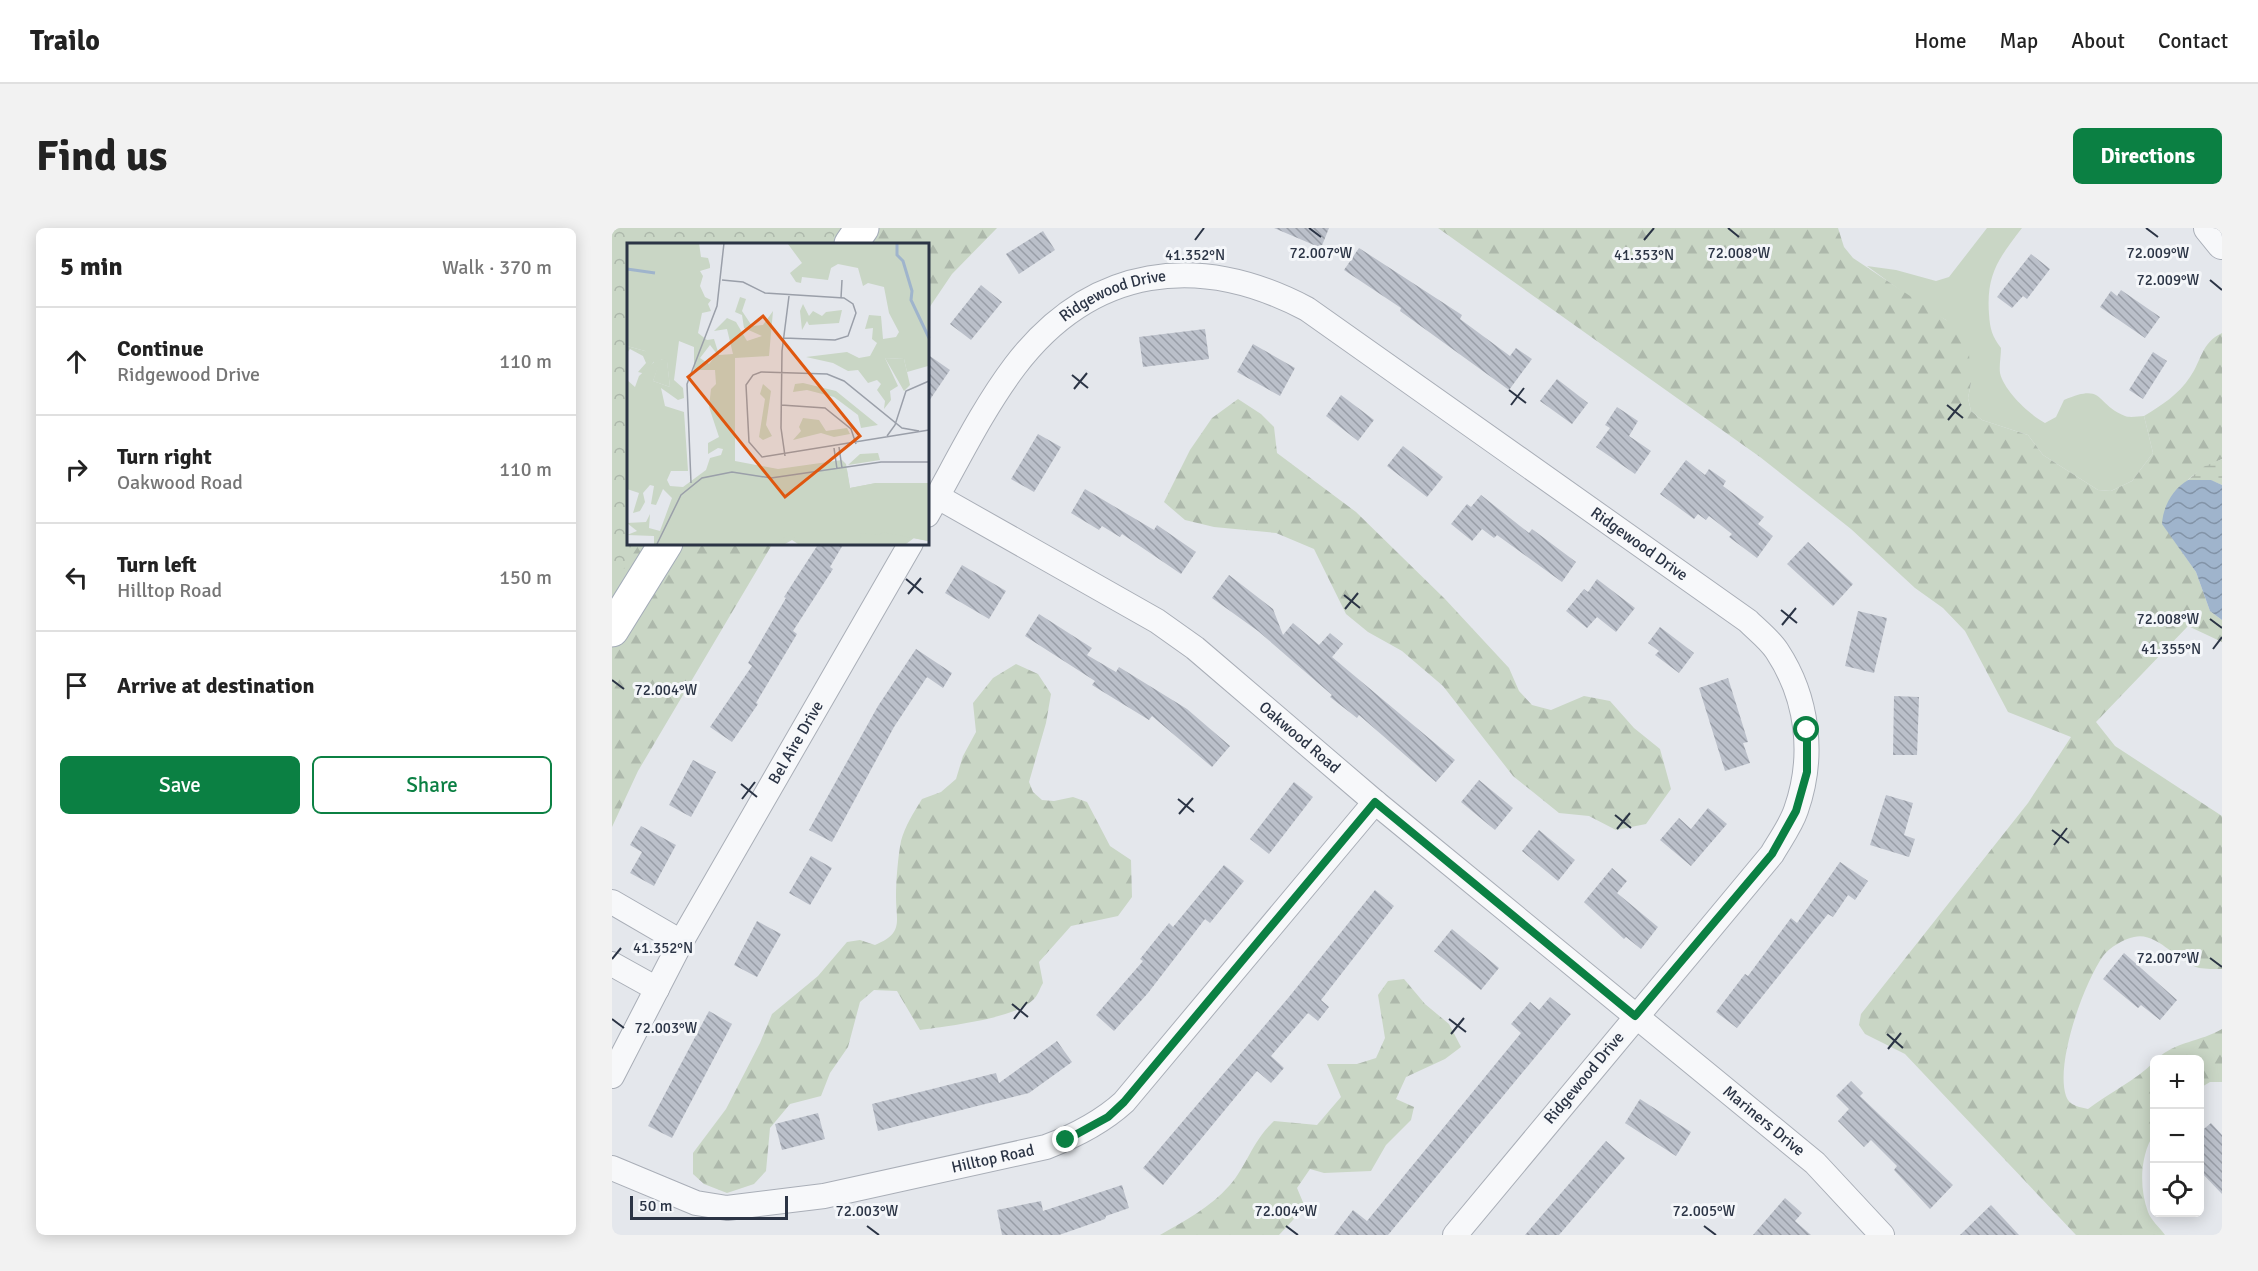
<!DOCTYPE html>
<html lang="en">
<head>
<meta charset="utf-8">
<style>
  :root { --surface:#fff; --page:#f2f2f2; --text:#222; --muted:#767676; --line:#e0e0e0; --accent:#0b8043 }
  body { margin:0; font-family:Signika,sans-serif; background:var(--page); color:var(--text) }
  .controls { position:absolute; right:18px; bottom:18px; display:grid; overflow:hidden; border-radius:9px; box-shadow:0 3px 15px #0003 }
  .controls button { width:54px; height:54px; display:grid; place-items:center; padding:0; border:0; border-bottom:2px solid var(--line); background:var(--surface); color:var(--text); font:30px sans-serif }
  .scale { position:absolute; left:18px; bottom:15px; width:158px; box-sizing:border-box; padding-left:6px; border:3px solid #2b3445; border-top:0; font-size:16px; line-height:21px; white-space:nowrap; color:#2b3445; -webkit-text-stroke:4px #f4f6f9; paint-order:stroke }
  .stop { position:absolute; width:18px; height:18px; margin:-14px; border:4px solid #0b8043; border-radius:50%; background:#fff }
  .stop.end { background:#0b8043; border-color:#fff; box-shadow:0 2px 6px #0008 }
  .list { margin:0; padding:0; list-style:none }
  h2 { display:flex; justify-content:space-between; align-items:center; height:78px; margin:0; padding:0 24px; font-size:26px }
  h2 small { font-size:20px; font-weight:400; color:var(--muted) }
  .list li { display:grid; grid-template-columns:39px 1fr auto; gap:18px; align-items:center; box-sizing:border-box; height:108px; padding:0 24px; border-top:2px solid var(--line) }
  .list b { display:block; font-size:22px; white-space:nowrap }
  .list p { margin:0; font-size:20px; white-space:nowrap; color:var(--muted) }
  .list em { font-size:20px; font-style:normal; color:var(--muted) }
  .actions { display:flex; gap:12px; padding:18px 24px }
  .actions a { flex:1; padding:14px 0; border:2px solid var(--accent); border-radius:9px; text-align:center; font-size:21px; color:var(--accent) }
  .actions .main { background:var(--accent); color:#fff }
  .icon { flex:none; width:33px; height:33px; fill:none; stroke:currentColor; stroke-width:2; stroke-linecap:round; stroke-linejoin:round }
  .map { position:relative; flex:none; width:1610px; height:1007px; overflow:hidden; border-radius:9px }
  header { display:flex; align-items:center; gap:36px; box-sizing:border-box; height:84px; padding:0 30px; background:var(--surface); border-bottom:2px solid var(--line) }
  header strong { font-size:28px }
  nav { display:flex; gap:33px; margin-inline-start:auto; font-size:21px }
  .intro { display:flex; align-items:center; justify-content:space-between; box-sizing:border-box; height:144px; padding:0 36px }
  h1 { margin:0; font-size:42px }
  .button { padding:15px 27px; border-radius:9px; background:var(--accent); color:#fff; font-size:21px; font-weight:700 }
  main { display:flex; gap:36px; padding:0 36px }
  aside { flex:1; background:var(--surface); border-radius:9px; box-shadow:0 3px 15px #0003 }
  .map>svg:first-child { display:block }
  .green { fill:#c9d6c5 }
  .forest { fill:url(#forest-firs) }
  .wetland { fill:url(#wetland-marsh) }
  .park { fill:url(#park-crowns) }
  .water { fill:url(#water-waves) }
  .building { fill:url(#building-back-hatch) }
  .lines { fill:none; stroke-linecap:round; stroke-linejoin:round }
  .minor-casing { stroke:#a9aeb7; stroke-width:26 }
  .tertiary-casing { stroke:#a9aeb7; stroke-width:32 }
  .primary-casing { stroke:#a3abb8; stroke-width:35 }
  .minor { stroke:#f7f8fa; stroke-width:24 }
  .tertiary { stroke:#f7f8fa; stroke-width:30 }
  .primary { stroke:#fff; stroke-width:33 }
  .route { stroke:#0b8043; stroke-width:8 }
  .ticks { fill:none; stroke:#2b3445; stroke-width:2 }
  .labels { text-anchor:middle; dominant-baseline:central; stroke-width:6; stroke-linejoin:round; paint-order:stroke }
  .street-label { font-size:16px; fill:#2b3445; stroke:#f4f6f9 }
  .inset-river { fill:none; stroke:#9fb4cc; stroke-width:3 }
  .inset-road { fill:none; stroke:#9a9fa9; stroke-width:1.5 }
  .view { fill:#df570f; fill-opacity:0.15; stroke:#df570f; stroke-width:3 }
  .inset-edge { fill:none; stroke:#2b3445; stroke-width:3 }
  .ticks-label { font-size:15px; text-anchor:middle; fill:#2b3445; stroke:#f4f6f9; stroke-width:6; stroke-linejoin:round; paint-order:stroke }
</style>
</head>
<body>
<header>
<strong>Trailo</strong>
<nav><a>Home</a><a>Map</a><a>About</a><a>Contact</a></nav>
</header>
<div class="intro"><h1>Find us</h1><a class="button">Directions</a></div>
<main>
<aside>
<h2>5 min<small>Walk · 370 m</small></h2>
<ul class="list">
<li><svg class="icon" aria-label="ahead" viewBox="0 0 24 24"><path d="M12 20V5M6 11l6-6 6 6"/></svg><div><b>Continue</b><p>Ridgewood Drive</p></div><em>110 m</em></li>
<li><svg class="icon" aria-label="right" viewBox="0 0 24 24"><path d="M7 20v-9h11M14 6l5 5-5 5"/></svg><div><b>Turn right</b><p>Oakwood Road</p></div><em>110 m</em></li>
<li><svg class="icon" aria-label="left" viewBox="0 0 24 24"><path d="M17 20v-9H6M10 6l-5 5 5 5"/></svg><div><b>Turn left</b><p>Hilltop Road</p></div><em>150 m</em></li>
<li><svg class="icon" aria-label="arrive" viewBox="0 0 24 24"><path d="M6 21V4h12l-3 4 3 4H6"/></svg><div><b>Arrive at destination</b></div></li>
</ul>
<div class="actions"><a class="main">Save</a><a>Share</a></div>
</aside>
<div class="map">
<svg width="1610" height="1007" viewBox="0 0 1610 1007">
  <defs>
    <pattern id="forest-firs" width="22" height="20" patternUnits="userSpaceOnUse" patternTransform="scale(1.5)"><rect width="22" height="20" fill="#c9d6c5"/><path d="M5 1l3.5 6h-7zM16 11l3.5 6h-7z" fill="#adb8ab"/></pattern>
    <pattern id="wetland-marsh" width="20" height="14" patternUnits="userSpaceOnUse" patternTransform="scale(1.5)"><rect width="20" height="14" fill="#c9d6c5"/><path d="M1 5h8M5 5V1M11 12h8M15 12V8" fill="none" stroke="#adb8ab"/></pattern>
    <pattern id="park-crowns" width="20" height="18" patternUnits="userSpaceOnUse" patternTransform="scale(1.5)"><rect width="20" height="18" fill="#c9d6c5"/><path d="M2 6a3 3 0 1 1 6 0M12 15a3 3 0 1 1 6 0" fill="none" stroke="#adb8ab"/></pattern>
    <pattern id="water-waves" width="16" height="10" patternUnits="userSpaceOnUse" patternTransform="scale(1.5)"><rect width="16" height="10" fill="#9fb4cc"/><path d="M0 5q4-4 8 0t8 0" fill="none" stroke="#8293a7"/></pattern>
    <pattern id="building-back-hatch" width="6" height="6" patternUnits="userSpaceOnUse" patternTransform="scale(1.5)"><rect width="6" height="6" fill="#bbc0ca"/><path d="M-1 5l2 2M0 0l6 6M5-1l2 2" fill="none" stroke="#989da6"/></pattern>
  </defs>
  <rect width="100%" height="100%" fill="#e4e7ec"/>
  <!-- green -->
  <path class="green" d="M1375,0h35c-23,30 -36,46 -33,86 1,15 3,22 12,34 0,8 -2,18 -1,25 4,18 30,42 45,50l11,-6 8,-17c41,-18 31,4 61,16 5,2 14,0 19,0l9,37 -21,28 -21,10 -13,-1 -55,-35 -15,-20 -46,-15 -11,-9 -3,-13 3,-15 -25,-63 -20,-11 -59,-43 29,4 40,11 13,-4z"/>
  <!-- forest -->
  <g class="forest">
    <polygon points="0,0 385,0 340,46 315,83 315,16 16,16 16,315 161,315 26,543 0,599"/>
    <path d="M826,0h400l6,19 9,11 93,62 22,19 3,44 -3,15 3,13 11,9 46,15 15,20 55,35 13,1 21,-10 21,-28 -9,-37c18,-11 34,-21 46,-39 12,-17 11,-34 32,-44v126c-38,17 -43,28 -60,64l34,49 14,39 12,9v22l-34,-16 -92,96 19,24 107,70v153c-7,0 -16,0 -23,-1 -22,-6 -42,-37 -65,-31 -10,2 -24,10 -31,19 -19,27 -48,107 -37,140 3,10 14,11 22,13 22,-17 47,-28 66,-47v72c-14,21 -15,54 -6,78 3,8 12,16 17,23h-89l-171,-181 -40,-20 -6,-9 2,-11 167,-211 43,-66 -63,-25 -43,-81 -22,-23 -28,-20 -64,-59 -91,-72z"/>
    <polygon points="626,171 649,186 662,199 665,225 744,284 833,371 897,440 907,463 920,477 939,482 972,468 998,473 1022,500 1048,521 1059,561 1034,596 1004,602 977,588 947,585 901,548 831,458 790,423 756,404 734,386 702,321 664,305 602,299 573,292 552,274 578,222 600,190"/>
    <path d="M404,436l22,10 13,20 -5,29 -17,59 4,10 9,8 12,1 19,-4 14,5 23,44 21,14 1,37 -14,19 -47,10 -32,36 4,21c-3,5 -5,12 -9,16 -19,20 -87,27 -114,31l-23,-39 -23,-1 -14,12 -12,45 -18,26 -9,23 -31,8 -20,24 -4,43 -12,13 -27,9 -23,-9 -11,-10v-21l33,-44 34,-66 12,-29 46,-38 29,-34 13,-2 15,5c29,-12 21,-23 21,-48 0,-17 2,-40 5,-56 4,-15 13,-29 21,-42l19,-7 15,-13 7,-23 13,-24 -3,-29 20,-25z"/>
    <path d="M792,751l21,25 24,20 12,23 -16,12 -39,18 -10,22 18,8 -3,13 -25,25 -15,26 -47,2 -14,-4 -13,19 8,19 -26,28h-119c24,-14 51,-28 69,-49 18,-20 23,-45 45,-65l43,4 24,-28 -14,-33h30l19,-6 9,-20 -7,-43 10,-14z"/>
    <path d="M1610,801v53h-12l-10,6v-28l-43,-1c19,-18 43,-17 65,-30z"/>
  </g>
  <!-- wetland -->
  <polygon class="wetland" points="1610,231 1610,257 1598,252 1576,252 1591,239"/>
  <!-- park -->
  <polygon class="park" points="0,0 227,0 217,16 16,16 16,315 28,315 0,359"/>
  <!-- water -->
  <path class="water" d="M1576,252h23l11,5v135l-12,-9 -14,-39 -34,-48c1,-18 11,-35 26,-44z"/>
  <!-- building -->
  <g class="building">
    <polygon points="662,0 717,0 709,20"/>
    <polygon points="431,3 443,22 407,46 394,26"/>
    <polygon points="747,20 850,87 848,91 898,128 904,120 920,131 897,162 788,83 789,80 732,42"/>
    <polygon points="1419,26 1438,41 1415,71 1411,68 1400,80 1385,69"/>
    <polygon points="369,57 390,74 359,112 338,96"/>
    <polygon points="1509,62 1548,89 1533,110 1488,79 1499,63 1505,68"/>
    <polygon points="593,101 597,131 531,139 527,109"/>
    <polygon points="641,116 683,140 668,168 625,144"/>
    <polygon points="1541,124 1555,133 1531,171 1517,162"/>
    <polygon points="315,126 338,142 315,176"/>
    <polygon points="945,151 976,175 960,196 928,173"/>
    <polygon points="729,167 762,192 746,213 714,188"/>
    <polygon points="1005,179 1026,193 1017,208 1039,223 1023,246 984,219 998,200 993,197"/>
    <polygon points="426,206 449,219 422,264 399,251"/>
    <polygon points="791,218 831,249 815,269 775,238"/>
    <polygon points="1074,232 1093,247 1097,241 1114,253 1111,258 1152,289 1146,296 1161,308 1145,330 1117,309 1120,306 1097,288 1094,292 1086,286 1082,291 1048,266"/>
    <polygon points="473,261 542,302 545,297 584,324 569,346 510,306 508,309 490,298 487,302 459,285"/>
    <polygon points="869,267 917,305 920,301 964,334 950,354 885,307 882,310 870,301 860,313 839,296 855,276 859,279"/>
    <polygon points="1196,314 1241,356 1221,378 1175,336"/>
    <polygon points="207,315 232,315 218,339 221,341 181,403 185,406 144,475 146,476 120,514 98,499 140,438 136,435 174,370 172,369"/>
    <polygon points="350,337 394,363 377,391 333,365"/>
    <polygon points="617,347 661,381 671,407 681,395 707,417 718,405 731,416 720,429 843,532 824,554 747,487 745,490 718,469 720,467 646,403 600,370"/>
    <polygon points="985,351 1023,380 1004,404 985,389 975,400 954,383 972,361 976,364"/>
    <polygon points="1246,383 1275,390 1262,445 1233,438"/>
    <polygon points="427,386 480,420 475,427 504,444 507,439 575,481 618,518 600,539 540,488 537,492 480,457 483,453 413,408"/>
    <polygon points="1048,399 1082,425 1067,445 1043,427 1047,423 1036,415"/>
    <polygon points="304,421 340,445 331,460 315,449 282,499 220,614 197,602 266,478"/>
    <polygon points="1116,450 1136,514 1131,515 1138,535 1113,543 1087,460"/>
    <polygon points="1282,468 1307,469 1305,527 1281,527"/>
    <polygon points="81,532 104,544 79,589 57,577"/>
    <polygon points="867,552 901,580 883,602 849,574"/>
    <polygon points="682,554 701,569 657,626 638,611"/>
    <polygon points="1274,567 1301,575 1292,607 1303,611 1297,629 1258,617"/>
    <polygon points="1096,580 1115,596 1079,638 1048,612 1067,590 1079,601"/>
    <polygon points="29,598 64,617 42,658 18,645 30,624 18,617"/>
    <polygon points="927,602 963,632 946,653 910,623"/>
    <polygon points="199,628 220,640 198,677 177,665"/>
    <polygon points="1228,634 1256,653 1243,672 1236,667 1221,689 1216,686 1125,800 1104,784 1133,746 1136,748 1179,690 1185,695"/>
    <polygon points="612,637 632,653 598,695 593,691 536,765 502,803 484,787 531,733 528,731 557,695 561,699"/>
    <polygon points="1000,640 1015,653 1005,665 1046,699 1029,721 1014,709 1012,711 972,674"/>
    <polygon points="763,662 782,678 709,772 717,779 706,793 696,785 659,828 672,840 659,855 645,843 551,957 531,940 677,769"/>
    <polygon points="145,693 169,706 145,749 122,737"/>
    <polygon points="840,701 887,740 869,762 822,723"/>
    <polygon points="1512,725 1565,772 1548,792 1529,777 1526,780 1491,751"/>
    <polygon points="938,769 959,786 776,1007 722,1007 741,982 755,993 909,805 899,796 918,774 927,782"/>
    <polygon points="97,783 120,796 60,910 36,898"/>
    <polygon points="445,813 460,834 417,865 266,903 260,876 384,845 387,855"/>
    <polygon points="1239,853 1251,865 1248,868 1341,957 1318,981 1282,942 1285,938 1259,912 1252,919 1226,893 1237,881 1224,868"/>
    <polygon points="1028,871 1079,904 1064,928 1013,895"/>
    <polygon points="206,885 213,911 170,922 163,896"/>
    <polygon points="1599,895 1610,907 1610,966 1587,942 1587,905"/>
    <polygon points="994,913 1013,930 947,1007 913,1007"/>
    <polygon points="510,957 517,980 494,988 493,991 447,1007 390,1007 385,982 429,973 431,983"/>
    <polygon points="1173,970 1190,985 1183,993 1199,1007 1141,1007"/>
    <polygon points="1379,977 1407,1007 1348,1007"/>
  </g>
  <g class="lines">
    <!-- minor casing -->
    <g class="minor-casing">
      <g id="minor">
        <path id="s1" d="M326,269l219,124 38,27 180,154 440,361 67,72"/>
        <path id="s2" d="M315,287c28,-49 54,-104 88,-149 77,-101 184,-114 292,-57l441,312c9,9 22,19 29,30 31,47 38,105 19,159 -5,15 -16,30 -24,44l-317,381"/>
        <polyline points="0,674 69,714"/>
        <polyline points="0,736 45,761"/>
        <path id="s3" d="M0,848l69,-134 230,-399"/>
        <path id="s4" d="M0,940l84,35 31,5 97,-12 222,-49c29,-11 55,-24 78,-45l251,-300"/>
      </g>
    </g>
    <!-- tertiary casing -->
    <g class="tertiary-casing">
      <polyline id="tertiary" points="1597,0 1610,16"/>
    </g>
    <!-- primary casing -->
    <g class="primary-casing">
      <g id="primary">
        <polyline points="239,16 250,0"/>
        <polyline points="0,402 54,315"/>
      </g>
    </g>
    <!-- minor -->
    <use href="#minor" class="minor"/>
    <!-- tertiary -->
    <use href="#tertiary" class="tertiary"/>
    <!-- primary -->
    <use href="#primary" class="primary"/>
  </g>
  <g class="lines">
    <!-- route -->
    <polyline class="route" points="454,912 496,889 512,874 763,574 1023,788 1160,626 1184,583 1195,544 1195,502"/>
  </g>
  <!-- ticks -->
  <path class="ticks" d="M697,0l12,9M1116,0l11,9M1534,0l12,9M583,12l9,-12M1032,12l10,-12M1598,52l12,10M460,147l16,13M462,161l13,-16M897,162l17,13M899,177l13,-17M1335,177l16,13M1336,192l13,-16M294,351l17,14M296,366l13,-16M732,367l16,13M733,381l13,-16M1169,382l16,13M1598,391l12,9M1170,397l14,-17M1601,421l9,-12M0,452l12,9M129,556l16,13M130,571l13,-17M566,571l16,13M567,586l14,-16M1003,587l16,13M1005,601l13,-16M1440,602l17,13M1442,617l13,-17M1598,730l12,9M0,731l9,-11M400,776l16,13M0,791l12,9M402,791l13,-17M837,791l17,13M839,806l13,-16M1275,806l16,14M1276,821l13,-16M255,998l12,9M674,998l12,9M1092,998l12,9"/>
  <g class="labels">
    <!-- street labels -->
    <g class="street-label">
      <text stroke="none"><textPath href="#s2" startOffset="297">Ridgewood Drive</textPath></text>
      <text stroke="none"><textPath href="#s2" startOffset="908">Ridgewood Drive</textPath></text>
      <text stroke="none"><textPath href="#s1" startOffset="436">Oakwood Road</textPath></text>
      <text stroke="none"><textPath href="#s3" startOffset="381">Bel Aire Drive</textPath></text>
      <text transform="translate(972 850) rotate(-50)">Ridgewood Drive</text>
      <text stroke="none"><textPath href="#s1" startOffset="1038">Mariners Drive</textPath></text>
      <text stroke="none"><textPath href="#s4" startOffset="393">Hilltop Road</textPath></text>
    </g>
  </g>
  <!-- overview -->
  <g transform="translate(15 15)">
    <rect width="302" height="302" fill="#e4e7ec"/>
    <path d="M0,103l18,5 9,10 -8,13 -8,-2 8,-9 -3,-7 -13,-7 -3,4z" fill="#c9d6c5"/>
    <path d="M0,0h72l2,14 7,1 2,7v3l-10,3 3,5 -3,10 5,11 6,3 -3,4 3,7 -9,2 -4,20 9,7 7,-1 5,16 14,-1 -6,-25 -13,2 13,-13 9,4 11,19 15,-5 -18,-8 -2,-13 -7,-3 5,-15 6,2 -4,12 10,15 11,-1 10,-14 -4,45 -34,2v103l43,8 64,-9 4,4 4,24 26,-5h52v58l-14,-3 -8,6h-108l-6,-4 -7,4h-131v-8l-27,-1 10,-4 -10,-8 19,-1 4,-8 -1,14 11,3 12,-33 -9,-9 -7,16 -5,-1 3,-18 -4,-1 -7,8 2,9 -5,9 -7,2 6,-20 -12,-4v-109l8,7 4,-11 15,-14 -7,-3 -2,-8 -18,-5zM52,98l15,6v23h21l1,14 -5,5 -2,18 10,30 -11,6v11l10,-6 5,1 -2,6 -11,3 -4,12 -23,17 -13,-1 -3,-6 4,-9h17l-4,-59 -19,-6 -4,-18 17,12 6,-2 -1,-10 -9,-8zM83,102l7,9 -8,10 -9,-6zM34,116l6,3 3,25 -17,-6zM301,0v123l-21,6 -3,-13 -19,-1 13,28 -8,5 1,9 -7,9 1,-8 -8,-11 4,-6 -4,-4 -9,3 -10,-13 -10,1 -15,-8 -27,-6 41,-5 12,6 11,-2 7,-13 -5,-4 1,-11 -8,1 4,-14 12,1 2,23 13,-2 3,-5 -10,-19 -5,-26 -16,-4 -5,3 -5,-18 -20,-4 -7,4 -3,12 -26,-3 -1,6 -5,-1 -6,-9 12,-10 -14,-19zM176,61l6,12 4,-5 9,5 4,-4 16,-2 -3,13 -30,2 -2,-4 -5,9 -2,-19zM176,140l33,8 42,34 -17,3 -3,-13 -24,-18 -27,-7 -14,2 2,-8zM136,141l8,7 -5,34 6,11 -9,4 -4,-3 6,-38 -5,-5zM176,175l16,2 7,11 21,-3 3,6 -16,3 -13,-4 -28,7 8,-9 -2,-4zM233,211l18,-1 2,7 -32,5z" fill="#c9d6c5" fill-rule="evenodd"/>
    <path d="M33,116l7,1 3,27 -17,-6z" fill="#c9d6c5"/>
    <path d="M258,115l19,1 6,26 -6,6zM220,227l3,18 26,-5h52v58l-46,-9 -2,3 -19,-2 -2,11h-50l-20,-9 -17,9h-113l23,-45 22,-20 29,-4 37,5z" fill="#c9d6c5"/>
    <path class="inset-river" d="M270,0v12l6,6 9,30 -1,9 18,38M0,26l28,4"/>
    <path class="inset-road" d="M95,37l21,2 22,11 79,5 9,6 3,9 -8,23 -13,4 -51,-2M214,55l1,-18M154,162l44,3 26,21 5,15M292,188l-17,-3 -58,-47 -17,-7 -66,-2 -8,3 -7,10 3,57 13,15 167,-27M260,193l8,-11 11,-34 23,-10M212,204l3,21M207,205l3,21M158,213l-4,-28 1,-77 7,-55M64,240l-4,-99 30,-78 7,-63M30,301l24,-49 21,-17 30,-6 39,6 110,-16h48"/>
    <path class="view" d="M136,73l97,120 -75,61 -97,-120z"/>
    <rect width="302" height="302" class="inset-edge"/>
  </g>
  <g class="ticks-label">
    <text x="709" y="30">72.007°W</text>
    <text x="1127" y="30">72.008°W</text>
    <text x="1546" y="30">72.009°W</text>
    <text x="583" y="32">41.352°N</text>
    <text x="1032" y="32">41.353°N</text>
    <text x="1556" y="57">72.009°W</text>
    <text x="1556" y="396">72.008°W</text>
    <text x="1559" y="426">41.355°N</text>
    <text x="54" y="467">72.004°W</text>
    <text x="51" y="725">41.352°N</text>
    <text x="1556" y="735">72.007°W</text>
    <text x="54" y="805">72.003°W</text>
    <text x="255" y="988">72.003°W</text>
    <text x="674" y="988">72.004°W</text>
    <text x="1092" y="988">72.005°W</text>
  </g>
</svg>
<div class="controls">
<button>+</button>
<button>−</button>
<button><svg class="icon" aria-label="locate" viewBox="0 0 24 24"><circle cx="12" cy="12" r="6"/><path d="M12 2v4M12 18v4M2 12h4M18 12h4"/></svg></button>
</div>
<div class="scale">50 m</div>
<div class="stop" style="left:1195px;top:502px"></div>
<div class="stop end" style="left:454px;top:912px"></div>
</div>
</main>
</body>
</html>
